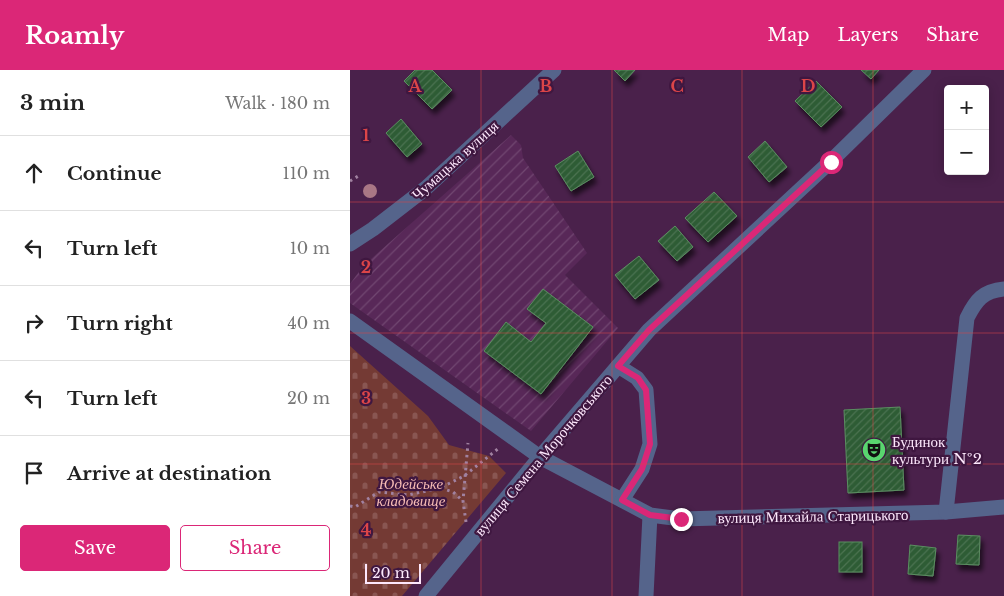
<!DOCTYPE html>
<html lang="en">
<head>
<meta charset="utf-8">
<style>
  :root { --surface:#fff; --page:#f2f2f2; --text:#222; --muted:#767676; --line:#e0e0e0; --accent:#db2777 }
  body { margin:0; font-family:"Libre Baskerville",serif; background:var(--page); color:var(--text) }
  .controls { position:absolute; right:15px; top:15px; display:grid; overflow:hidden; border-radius:5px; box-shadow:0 2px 12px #0003 }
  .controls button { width:45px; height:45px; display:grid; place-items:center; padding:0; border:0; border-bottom:1px solid var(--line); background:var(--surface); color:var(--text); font:25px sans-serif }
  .scale { position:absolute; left:15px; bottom:12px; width:56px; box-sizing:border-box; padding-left:5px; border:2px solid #fde8fc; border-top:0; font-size:14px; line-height:18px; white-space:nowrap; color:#fde8fc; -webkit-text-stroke:4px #3f1740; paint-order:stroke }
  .stop { position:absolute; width:15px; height:15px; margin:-11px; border:4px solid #db2777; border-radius:50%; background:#fff }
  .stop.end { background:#db2777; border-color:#fff; box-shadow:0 1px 5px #0008 }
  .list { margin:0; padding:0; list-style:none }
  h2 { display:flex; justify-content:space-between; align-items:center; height:65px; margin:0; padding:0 20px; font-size:21px }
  h2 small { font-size:16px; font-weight:400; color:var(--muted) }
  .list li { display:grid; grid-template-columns:32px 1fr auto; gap:15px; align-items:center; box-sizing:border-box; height:75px; padding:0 20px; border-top:1px solid var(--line) }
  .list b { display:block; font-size:19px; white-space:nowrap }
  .list em { font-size:16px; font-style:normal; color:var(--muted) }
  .actions { display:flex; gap:10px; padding:15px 20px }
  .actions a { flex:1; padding:11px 0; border:1px solid var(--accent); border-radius:5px; text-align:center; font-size:18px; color:var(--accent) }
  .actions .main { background:var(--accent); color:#fff }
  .icon { flex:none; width:28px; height:28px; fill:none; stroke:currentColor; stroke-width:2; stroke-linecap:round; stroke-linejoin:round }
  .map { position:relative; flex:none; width:654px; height:526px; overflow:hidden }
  header { display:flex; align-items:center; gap:30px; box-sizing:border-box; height:70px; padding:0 25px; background:var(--accent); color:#fff }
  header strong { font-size:24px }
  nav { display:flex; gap:28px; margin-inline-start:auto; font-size:18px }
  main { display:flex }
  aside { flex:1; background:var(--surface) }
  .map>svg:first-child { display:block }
  .industrial { fill:url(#industrial-furrows) }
  .cemetery { fill:url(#cemetery-stones) }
  .building { fill:url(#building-hatch); stroke:#5b8e61; filter:url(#shadow) }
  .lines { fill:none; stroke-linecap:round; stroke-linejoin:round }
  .path { stroke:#a182a1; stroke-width:3; stroke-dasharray:2.5 4; stroke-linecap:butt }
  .minor { stroke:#55648b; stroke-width:15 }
  .tree { fill:#a97785 }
  .route { stroke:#db2777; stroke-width:6 }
  .grid { fill:none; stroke:#dc4548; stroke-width:1; stroke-opacity:0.55 }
  .labels { text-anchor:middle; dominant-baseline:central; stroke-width:4.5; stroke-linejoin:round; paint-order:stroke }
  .street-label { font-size:15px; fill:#fde8fc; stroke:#3f1740 }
  .poi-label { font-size:15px; fill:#fde8fc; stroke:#3f1740; text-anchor:start }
  .park-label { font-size:15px; font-style:italic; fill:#f7bdb5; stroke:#3f1740 }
  .grid-label { font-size:16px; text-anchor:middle; font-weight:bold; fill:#dc4548; stroke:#3f1740; stroke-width:4.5; stroke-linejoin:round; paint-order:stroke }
</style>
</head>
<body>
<header>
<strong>Roamly</strong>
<nav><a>Map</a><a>Layers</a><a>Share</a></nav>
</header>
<main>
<aside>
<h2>3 min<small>Walk · 180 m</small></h2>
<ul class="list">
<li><svg class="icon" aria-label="ahead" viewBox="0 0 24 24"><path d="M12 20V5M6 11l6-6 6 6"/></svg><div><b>Continue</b></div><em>110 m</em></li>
<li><svg class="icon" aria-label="left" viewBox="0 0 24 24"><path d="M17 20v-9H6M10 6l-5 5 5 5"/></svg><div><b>Turn left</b></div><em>10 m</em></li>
<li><svg class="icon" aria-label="right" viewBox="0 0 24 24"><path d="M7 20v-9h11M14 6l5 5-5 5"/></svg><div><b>Turn right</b></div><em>40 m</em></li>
<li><svg class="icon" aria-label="left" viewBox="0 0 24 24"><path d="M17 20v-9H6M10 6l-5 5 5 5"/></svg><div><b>Turn left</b></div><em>20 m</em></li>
<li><svg class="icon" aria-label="arrive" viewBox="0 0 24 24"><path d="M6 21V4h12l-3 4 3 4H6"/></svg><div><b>Arrive at destination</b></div></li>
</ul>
<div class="actions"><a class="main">Save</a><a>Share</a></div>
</aside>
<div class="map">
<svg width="654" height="526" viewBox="0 0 654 526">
  <defs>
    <pattern id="industrial-furrows" width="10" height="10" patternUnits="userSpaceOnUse" patternTransform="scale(1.25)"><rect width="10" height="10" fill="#582858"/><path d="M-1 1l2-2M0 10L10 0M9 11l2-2" fill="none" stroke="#714771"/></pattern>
    <pattern id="cemetery-stones" width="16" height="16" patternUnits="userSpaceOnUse" patternTransform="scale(1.25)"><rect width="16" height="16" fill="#743a34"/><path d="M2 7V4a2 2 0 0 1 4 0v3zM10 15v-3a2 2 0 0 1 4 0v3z" fill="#895652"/></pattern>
    <pattern id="building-hatch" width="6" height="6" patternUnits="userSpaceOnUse" patternTransform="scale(1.25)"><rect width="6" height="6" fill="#2d5c34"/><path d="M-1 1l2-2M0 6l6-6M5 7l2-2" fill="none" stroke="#4c7352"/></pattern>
    <filter id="shadow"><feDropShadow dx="3" dy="5.5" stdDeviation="2.5" flood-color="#0009"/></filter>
  </defs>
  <rect width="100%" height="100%" fill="#4a214b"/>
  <!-- industrial -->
  <polygon class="industrial" points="161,65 171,75 173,88 237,183 215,205 268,258 181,361 0,233 0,214 13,196"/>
  <!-- cemetery -->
  <polygon class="cemetery" points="0,276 78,346 99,375 139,386 156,403 52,526 0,526"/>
  <!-- building -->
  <g class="building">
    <polygon points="65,0 82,0 102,20 82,39 54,11"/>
    <polygon points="264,0 285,0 275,11"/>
    <polygon points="511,0 529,0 521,9"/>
    <polygon points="466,11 492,37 471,57 445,31"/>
    <polygon points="51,49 72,74 57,87 36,63"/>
    <polygon points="415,71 437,97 419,112 398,87"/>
    <polygon points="228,81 244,107 221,121 205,96"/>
    <polygon points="364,122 387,146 358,172 335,148"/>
    <polygon points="325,156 343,177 327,191 308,171"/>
    <polygon points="289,186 309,210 285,229 265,205"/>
    <polygon points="193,219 243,257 191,324 134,281 156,252 181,272 196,253 177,239"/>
    <polygon points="550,337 554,420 498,423 494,340"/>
    <polygon points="608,465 630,466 629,495 606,494"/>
    <rect x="489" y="472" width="23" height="30"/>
    <polygon points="560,475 586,478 583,506 558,504"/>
  </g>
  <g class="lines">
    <!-- path -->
    <g class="path">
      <polyline points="0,111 10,105"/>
      <polyline points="91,418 103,422 113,431"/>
      <polyline points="0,436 5,437 29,422 58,425 90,418 114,406 149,378"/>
      <polyline points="116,452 113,431 118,373"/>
    </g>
    <!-- minor -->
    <g class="minor">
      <polyline points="0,174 23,159 76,118 204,0"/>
      <polyline points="0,251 190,387 300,445 331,449 596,442 654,437"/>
      <polyline points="268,296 287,308 296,320 300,374 292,399 272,430"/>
      <path d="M596,442l21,-194c9,-18 16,-27 37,-29"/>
      <polyline points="76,526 190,387 299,260 481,91 574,0"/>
      <polyline points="296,526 300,445"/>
    </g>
  </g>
  <!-- trees -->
  <circle class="tree" cx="20" cy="121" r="7"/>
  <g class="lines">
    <!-- route -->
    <polyline class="route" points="331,449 300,445 272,430 292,399 300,374 296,320 288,308 268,296 299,260 481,92"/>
  </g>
  <!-- grid -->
  <path class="grid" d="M131,0v526M262,0v526M392,0v526M523,0v526M0,132h654M0,263h654M0,394h654"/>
  <!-- icons -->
  <defs>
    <g id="theatre-disc" transform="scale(1.25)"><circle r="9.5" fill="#59d56f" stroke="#3f1740"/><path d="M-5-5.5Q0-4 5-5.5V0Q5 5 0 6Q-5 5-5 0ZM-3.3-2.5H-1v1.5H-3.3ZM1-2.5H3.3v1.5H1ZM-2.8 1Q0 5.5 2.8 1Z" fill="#111"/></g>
  </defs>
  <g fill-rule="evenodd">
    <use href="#theatre-disc" x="524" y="380"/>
  </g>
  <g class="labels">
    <!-- street labels -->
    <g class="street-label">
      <text transform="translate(105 90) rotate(-42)">Чумацька вулиця</text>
      <text transform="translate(193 385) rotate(-50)">вулиця Семена Морочковського</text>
      <text transform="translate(463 446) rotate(-1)">вулиця Михайла Старицького</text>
    </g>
    <!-- poi labels -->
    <g class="poi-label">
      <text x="542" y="371">Будинок<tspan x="542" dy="17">культури №2</tspan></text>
    </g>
    <!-- park labels -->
    <g class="park-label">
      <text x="61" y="413">Юдейське<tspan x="61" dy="17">кладовище</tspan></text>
    </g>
  </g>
  <g class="grid-label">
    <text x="65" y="22">A</text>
    <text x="196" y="22">B</text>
    <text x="327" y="22">C</text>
    <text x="458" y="22">D</text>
    <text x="16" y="71">1</text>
    <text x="16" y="203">2</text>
    <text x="16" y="334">3</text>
    <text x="16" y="466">4</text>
  </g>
</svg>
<div class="controls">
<button>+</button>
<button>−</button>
</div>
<div class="scale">20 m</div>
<div class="stop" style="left:481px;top:92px"></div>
<div class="stop end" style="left:331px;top:449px"></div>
</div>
</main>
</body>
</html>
